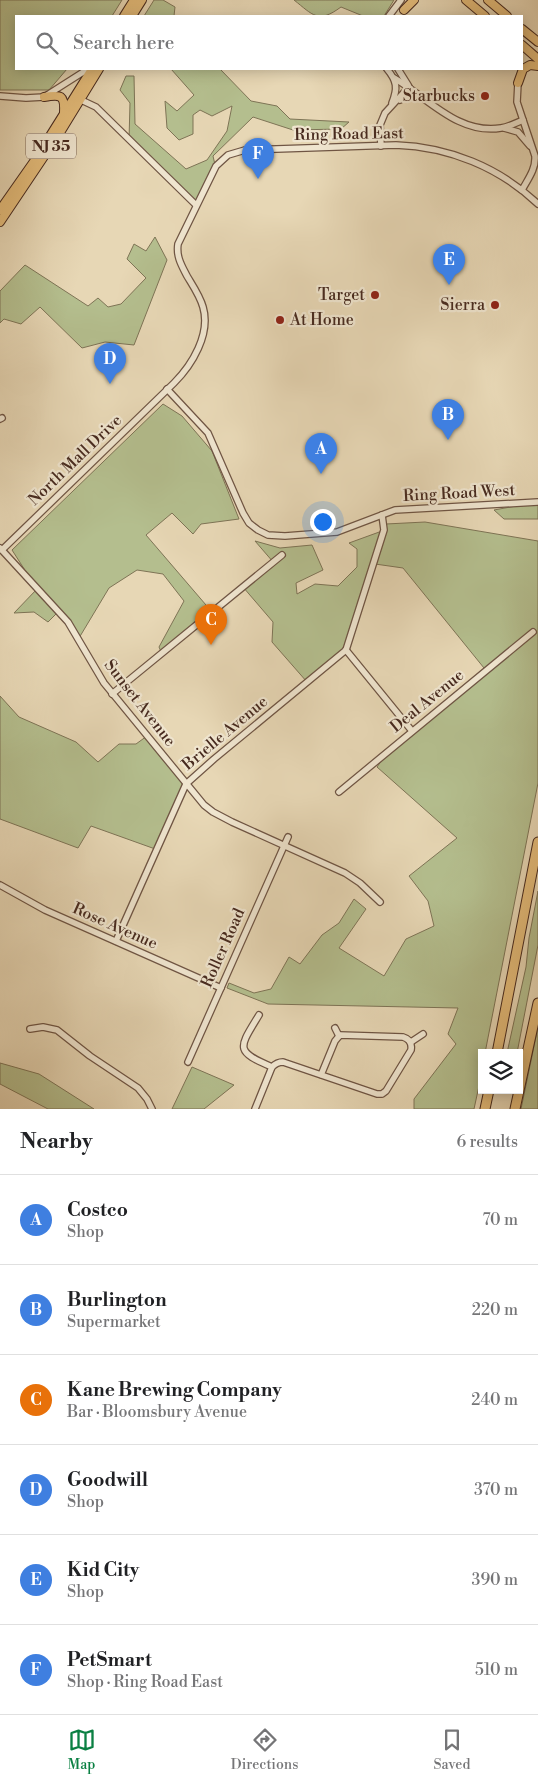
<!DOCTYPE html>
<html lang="en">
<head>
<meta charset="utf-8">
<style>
  :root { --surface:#fff; --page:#f2f2f2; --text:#202124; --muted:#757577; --line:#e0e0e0; --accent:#0b8043 }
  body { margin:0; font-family:"Libre Bodoni",serif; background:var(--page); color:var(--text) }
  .controls { position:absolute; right:15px; bottom:15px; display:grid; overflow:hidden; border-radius:0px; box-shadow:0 2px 12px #0003 }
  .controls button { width:45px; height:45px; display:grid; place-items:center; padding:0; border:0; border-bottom:1px solid var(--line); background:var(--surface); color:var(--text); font:25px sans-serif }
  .you { position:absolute; left:322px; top:521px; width:18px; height:18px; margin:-12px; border:4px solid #fff; border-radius:50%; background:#1a73e8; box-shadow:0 0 0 8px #1a73e833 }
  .badge { display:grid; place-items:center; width:32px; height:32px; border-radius:50%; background:var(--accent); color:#fff; font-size:16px; font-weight:700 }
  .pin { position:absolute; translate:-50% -41px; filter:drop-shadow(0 1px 2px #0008) }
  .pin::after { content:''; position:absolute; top:26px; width:18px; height:15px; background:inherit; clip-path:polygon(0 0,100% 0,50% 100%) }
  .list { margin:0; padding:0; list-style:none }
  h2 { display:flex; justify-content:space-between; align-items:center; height:65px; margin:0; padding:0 20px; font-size:21px }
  h2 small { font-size:16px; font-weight:400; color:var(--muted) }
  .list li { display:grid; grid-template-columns:32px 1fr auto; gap:15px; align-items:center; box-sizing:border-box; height:90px; padding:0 20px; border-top:1px solid var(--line) }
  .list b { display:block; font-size:19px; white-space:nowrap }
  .list p { margin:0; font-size:16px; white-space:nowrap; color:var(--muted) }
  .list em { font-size:16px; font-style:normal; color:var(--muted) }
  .icon { flex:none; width:28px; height:28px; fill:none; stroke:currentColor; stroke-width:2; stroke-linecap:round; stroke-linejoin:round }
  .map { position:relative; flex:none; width:538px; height:1109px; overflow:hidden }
  .search { position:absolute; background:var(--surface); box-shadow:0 2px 12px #0003; left:15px; right:15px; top:15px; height:55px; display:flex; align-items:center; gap:12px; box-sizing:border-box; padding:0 18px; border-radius:0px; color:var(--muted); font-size:19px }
  .sheet { height:605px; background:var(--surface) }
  nav { display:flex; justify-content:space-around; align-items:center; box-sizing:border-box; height:70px; border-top:1px solid var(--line); background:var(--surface); font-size:14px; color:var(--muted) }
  nav a { display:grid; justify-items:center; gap:2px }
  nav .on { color:var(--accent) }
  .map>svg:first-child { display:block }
  .green { fill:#b4be8e; stroke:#7e7456 }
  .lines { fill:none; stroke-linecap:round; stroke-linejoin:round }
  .minor-casing { stroke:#6f5544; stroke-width:8 }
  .major-casing { stroke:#472a1f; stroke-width:10 }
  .highway-casing { stroke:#472a1f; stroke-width:11 }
  .minor { stroke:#efe5cf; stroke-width:5.5 }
  .major { stroke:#e4bc7a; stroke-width:8 }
  .highway { stroke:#e4bc7a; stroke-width:9 }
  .poi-dot { fill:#8f2418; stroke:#efe5cf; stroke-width:2 }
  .labels { text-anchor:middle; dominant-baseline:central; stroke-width:4.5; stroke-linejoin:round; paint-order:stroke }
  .shield { fill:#efe5cf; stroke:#796254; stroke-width:1 }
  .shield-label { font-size:15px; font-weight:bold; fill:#472a1f }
  .poi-label { font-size:16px; fill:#472a1f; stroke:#efe5cf; text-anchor:end }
  .street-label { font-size:16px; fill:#472a1f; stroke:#efe5cf }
</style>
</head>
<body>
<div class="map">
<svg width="538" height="1109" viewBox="0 0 538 1109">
  <rect width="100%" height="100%" fill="#e7d7b5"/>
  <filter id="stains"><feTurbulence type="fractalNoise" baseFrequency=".004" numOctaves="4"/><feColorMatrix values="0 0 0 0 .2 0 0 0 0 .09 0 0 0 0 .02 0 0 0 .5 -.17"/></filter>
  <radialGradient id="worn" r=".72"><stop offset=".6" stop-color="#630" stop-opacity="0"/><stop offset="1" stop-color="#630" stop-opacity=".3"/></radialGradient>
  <!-- green -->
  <g class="green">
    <polygon points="0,0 122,0 112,16 16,16 16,69 67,69 49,90 0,90"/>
    <polygon points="154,0 163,0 175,7 174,16 144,16"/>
    <path d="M294,0h100l-10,16h-21l-22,-9c-23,17 -28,8 -47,-7z"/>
    <polygon points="171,69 220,69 251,101 277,106 290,119 349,122 341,129 293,130 253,117 213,156 216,169 196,207 129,140 130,103 120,90 126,76 134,76 135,124 186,169 207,160 227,131 232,106 212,116 200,110 193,115 193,134 179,140 167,128 165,101 177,111 194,95"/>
    <polygon points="155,237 167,260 134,345 105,342 82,348 40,307 21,324 4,319 0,323 0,291 25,265 88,306 98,298 108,307 121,304 146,278 127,259 134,244 146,251"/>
    <polygon points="163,404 182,416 212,451 239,519 201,524 193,534 172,513 146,535 212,612 162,654 159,647 184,601 163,574 137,570 109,588 79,638 59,611 48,622 34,612 14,613 37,589 12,550"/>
    <polygon points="538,502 538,519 504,519 494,510"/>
    <polygon points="425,522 538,541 538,783 485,1053 482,1053 482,1072 474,1109 414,1109 414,1099 456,1044 448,1034 458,1008 268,1004 227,988 229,983 254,993 271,989 289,957 300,964 322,935 339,923 354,899 366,909 339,948 384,976 406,939 434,926 428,901 409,876 457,838 377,767 382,760 484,668 403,568 375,564 347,646 307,682 272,642 273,622 243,587 274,563 255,541 280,548 312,545 323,570 296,583 297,594 315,584 338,586 357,567 357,549 349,543 382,531 386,524"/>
    <polygon points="0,696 19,717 76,742 98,762 119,744 136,744 147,736 185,782 158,850 91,826 78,848 0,819"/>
    <polygon points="538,891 538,945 517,1053 507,1053 526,967 529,938"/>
    <polygon points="538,1027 538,1109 521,1109"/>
    <polygon points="0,1063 39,1074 94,1109 48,1109 0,1084"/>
    <polygon points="192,1067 234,1085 204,1109 172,1109"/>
  </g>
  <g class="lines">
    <!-- minor casing -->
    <g class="minor-casing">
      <g id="minor">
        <polyline points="389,16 401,0"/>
        <path d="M387,69c10,12 11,19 5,34"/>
        <polyline points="398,69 408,85"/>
        <path d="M394,78c33,19 64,57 107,50 7,-1 15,-5 22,-8"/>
        <path d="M518,83l-1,19 18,54c1,13 -7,23 -13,34"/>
        <polyline points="0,96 26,98 44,97 88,69"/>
        <polyline points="79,99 96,107 196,205"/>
        <polyline points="400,100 407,96 422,98"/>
        <polyline points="504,128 518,132 530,146"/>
        <polyline points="381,146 380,125 385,113 409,87"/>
        <polyline points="167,389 208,433 243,513 249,523 258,530 268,535 285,536 337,532 395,510 538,502"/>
        <polyline points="0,419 2,418"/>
        <polyline points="0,548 68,622 104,683 204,805 213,812 232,822 345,873 360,883 380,902"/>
        <path d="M2,550l172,-167c18,-18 37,-49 29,-76 -3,-11 -10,-21 -16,-31 -5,-10 -11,-19 -9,-32l38,-78 12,-11 17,-5 151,-5c53,2 103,22 142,59"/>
        <polyline points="346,650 384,530 382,515"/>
        <polyline points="346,650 412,731"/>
        <polyline points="112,694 282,555"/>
        <polyline points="339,792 533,632"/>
        <polyline points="0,885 45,910 221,988"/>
        <polyline points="116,941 186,784 214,759 346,650"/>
        <path d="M259,1015c-20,33 -25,36 13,52"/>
        <polyline points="335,1028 339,1036"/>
        <polyline points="30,1029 43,1027 57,1030 90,1056 138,1088 147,1099 152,1109"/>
        <polyline points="411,1042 423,1034"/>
        <polyline points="188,1062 288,837"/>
        <path d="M255,1109l17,-42c3,-3 6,-5 11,-5l94,32h5l4,-3 25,-41c1,-6 -1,-11 -8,-13l-63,-2 -5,6 -14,34"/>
      </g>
    </g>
    <!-- major casing -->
    <g class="major-casing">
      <g id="major">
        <polyline points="466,0 485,16"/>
        <polyline points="488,0 507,16"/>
        <polyline points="404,10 414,0"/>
        <polyline points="124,16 134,0"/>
        <polyline points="132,16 142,0"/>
        <polyline points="522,29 538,42"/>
        <polyline points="522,45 538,59"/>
        <polyline points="518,83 523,69 530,65 538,66"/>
        <path d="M44,97c17,-3 21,-2 20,16"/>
        <polyline points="0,210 35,160 92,69"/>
        <polyline points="0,222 61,131 99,69"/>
      </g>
    </g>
    <!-- highway casing -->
    <g class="highway-casing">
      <g id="highway">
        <polyline points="497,1053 538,842"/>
        <polyline points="485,1109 489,1090"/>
        <polyline points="515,1109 538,1003"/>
      </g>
    </g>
    <!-- minor -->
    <use href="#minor" class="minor"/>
    <!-- major -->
    <use href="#major" class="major"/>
    <!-- highway -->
    <use href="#highway" class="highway"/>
  </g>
  <!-- markers -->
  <g class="poi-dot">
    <circle cx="485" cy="96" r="5"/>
    <circle cx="375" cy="295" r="5"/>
    <circle cx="495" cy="305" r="5"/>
    <circle cx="280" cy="320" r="5"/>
  </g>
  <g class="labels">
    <!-- shield labels -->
    <rect class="shield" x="26" y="133.5" width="50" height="25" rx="4"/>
    <g class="shield-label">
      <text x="51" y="146">NJ 35</text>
    </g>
    <!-- poi labels -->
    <g class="poi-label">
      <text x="475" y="96">Starbucks</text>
      <text x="365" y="295">Target</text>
      <text x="485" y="305">Sierra</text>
      <text x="290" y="320" text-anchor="start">At Home</text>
    </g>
    <!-- street labels -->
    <g class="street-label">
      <text transform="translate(349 134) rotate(-1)">Ring Road East</text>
      <text transform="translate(75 460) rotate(-44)">North Mall Drive</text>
      <text transform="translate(459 493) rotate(-3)">Ring Road West</text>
      <text transform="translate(427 701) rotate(-39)">Deal Avenue</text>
      <text transform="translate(140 703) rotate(52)">Sunset Avenue</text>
      <text transform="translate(225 733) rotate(-40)">Brielle Avenue</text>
      <text transform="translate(115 926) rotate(24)">Rose Avenue</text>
      <text transform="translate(223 948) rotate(-66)">Roller Road</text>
    </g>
  </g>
  <rect width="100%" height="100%" filter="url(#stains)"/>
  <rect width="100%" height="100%" fill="url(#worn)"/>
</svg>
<div class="controls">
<button><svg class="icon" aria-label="layers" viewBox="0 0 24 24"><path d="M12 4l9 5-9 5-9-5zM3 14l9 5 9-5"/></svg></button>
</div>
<div class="you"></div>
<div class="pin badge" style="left:321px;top:474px;background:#3f7fe0">A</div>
<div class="pin badge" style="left:448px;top:440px;background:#3f7fe0">B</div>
<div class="pin badge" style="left:211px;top:645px;background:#e8710a">C</div>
<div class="pin badge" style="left:110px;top:384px;background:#3f7fe0">D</div>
<div class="pin badge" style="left:449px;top:285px;background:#3f7fe0">E</div>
<div class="pin badge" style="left:258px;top:179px;background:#3f7fe0">F</div>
<div class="search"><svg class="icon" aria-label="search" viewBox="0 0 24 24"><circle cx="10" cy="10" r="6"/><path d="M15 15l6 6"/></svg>Search here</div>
</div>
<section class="sheet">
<h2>Nearby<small>6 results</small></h2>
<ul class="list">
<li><span class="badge" style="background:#3f7fe0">A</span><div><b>Costco</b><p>Shop</p></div><em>70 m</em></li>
<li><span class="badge" style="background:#3f7fe0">B</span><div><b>Burlington</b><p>Supermarket</p></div><em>220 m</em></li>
<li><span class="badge" style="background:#e8710a">C</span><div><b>Kane Brewing Company</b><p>Bar · Bloomsbury Avenue</p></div><em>240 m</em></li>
<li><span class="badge" style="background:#3f7fe0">D</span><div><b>Goodwill</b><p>Shop</p></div><em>370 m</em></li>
<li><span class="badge" style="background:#3f7fe0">E</span><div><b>Kid City</b><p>Shop</p></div><em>390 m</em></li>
<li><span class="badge" style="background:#3f7fe0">F</span><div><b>PetSmart</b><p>Shop · Ring Road East</p></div><em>510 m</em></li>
</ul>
</section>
<nav>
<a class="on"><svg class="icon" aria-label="map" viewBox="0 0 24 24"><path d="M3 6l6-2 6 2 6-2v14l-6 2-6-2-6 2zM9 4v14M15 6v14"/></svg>Map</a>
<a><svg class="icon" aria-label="directions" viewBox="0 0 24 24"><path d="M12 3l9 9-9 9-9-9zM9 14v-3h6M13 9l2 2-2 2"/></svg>Directions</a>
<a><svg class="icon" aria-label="saved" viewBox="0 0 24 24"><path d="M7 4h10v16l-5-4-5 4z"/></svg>Saved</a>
</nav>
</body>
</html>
